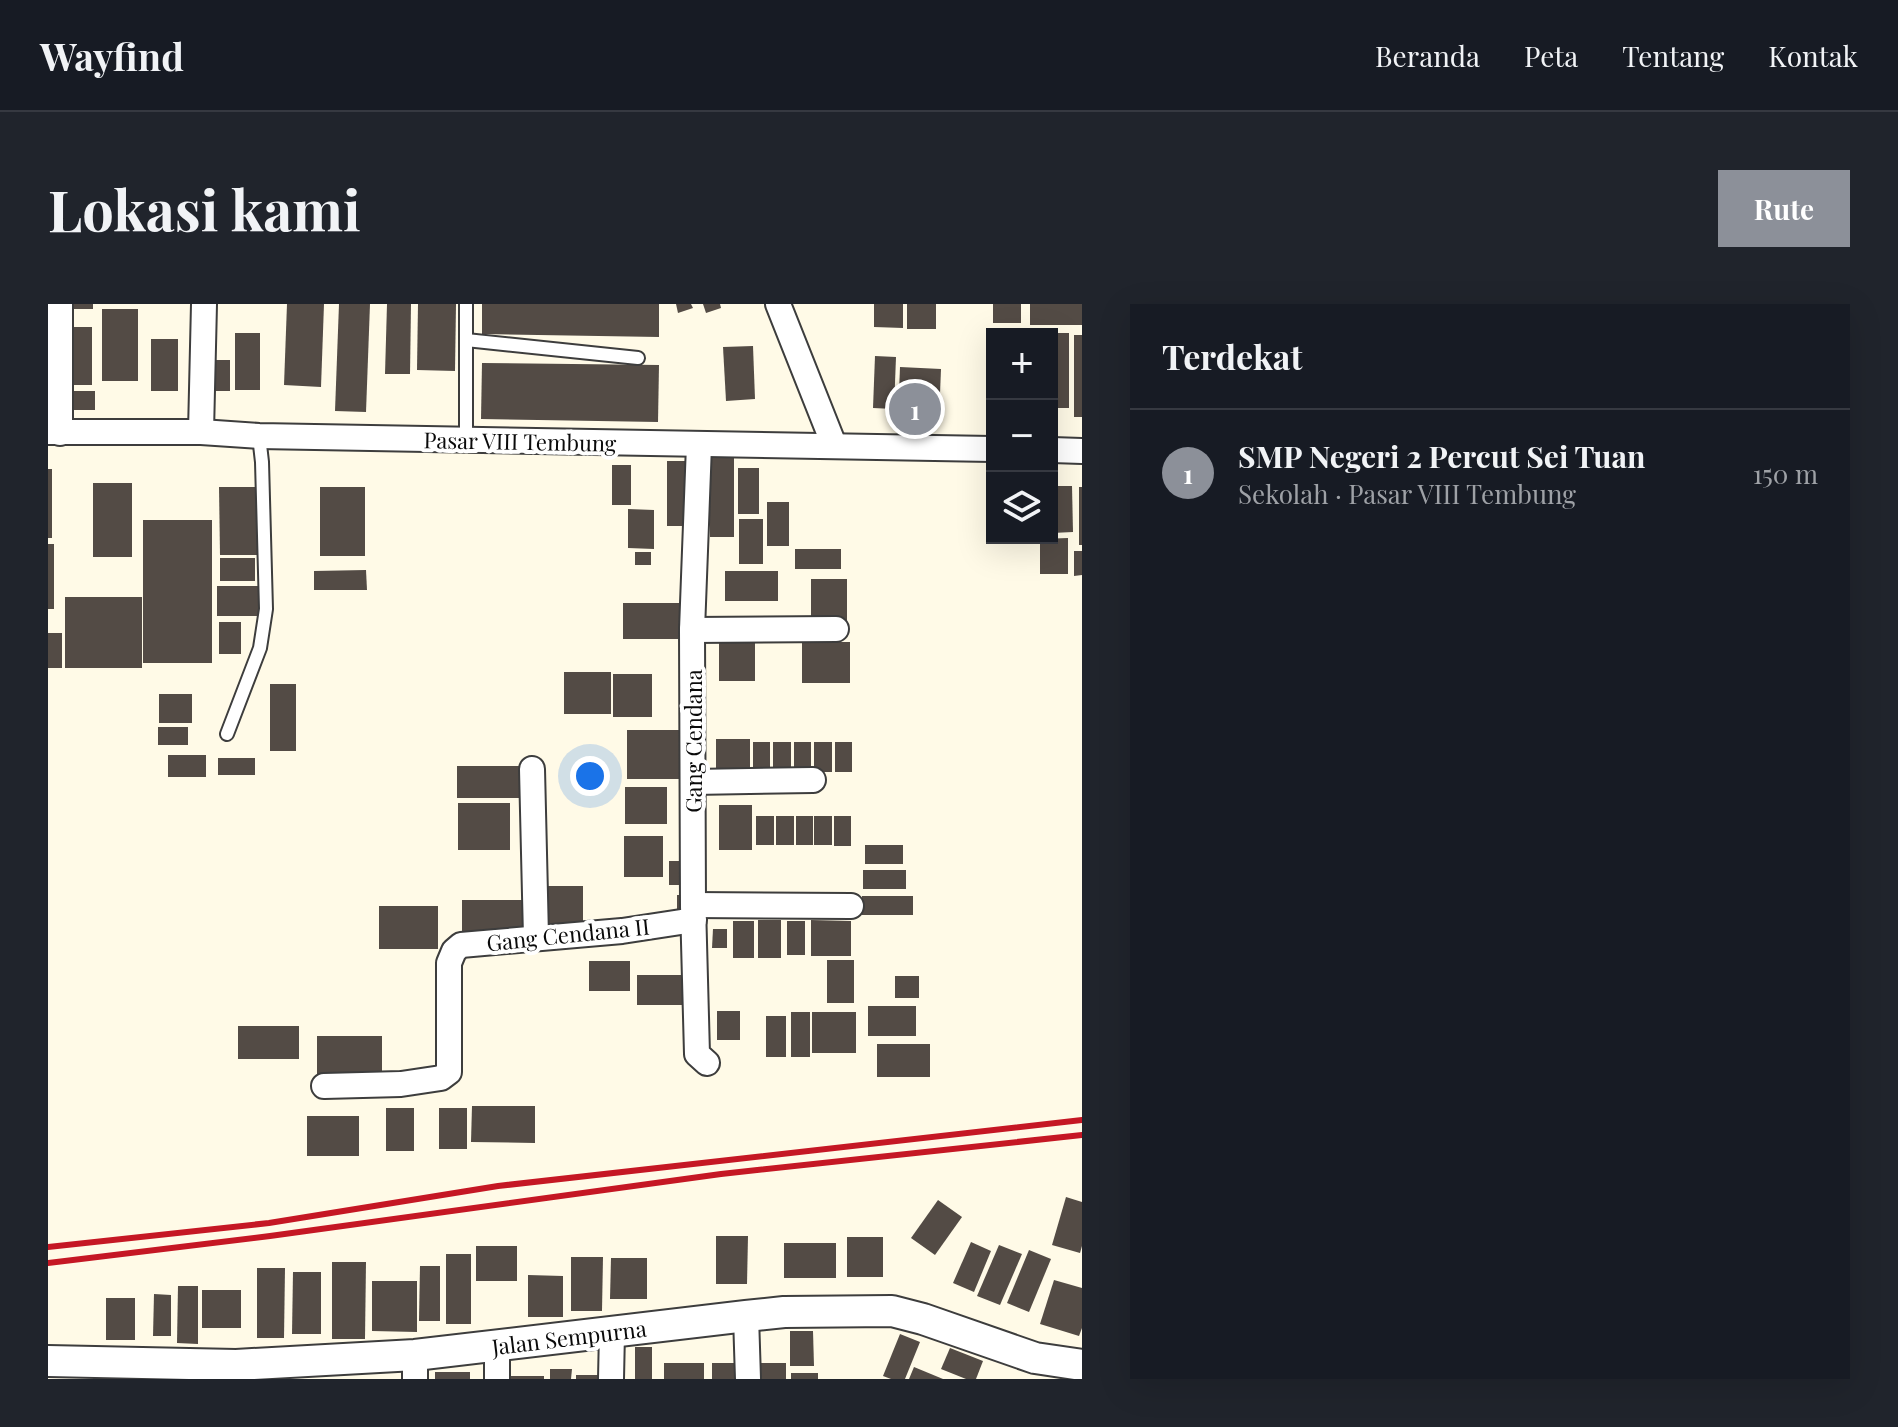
<!DOCTYPE html>
<html lang="id">
<head>
<meta charset="utf-8">
<style>
  :root { --surface:#171b24; --page:#20242c; --text:#f1f3f6; --muted:#9ea1a6; --line:#363941; --accent:#8c9099 }
  body { margin:0; font-family:"Playfair Display",serif; background:var(--page); color:var(--text) }
  .controls { position:absolute; right:24px; top:24px; display:grid; overflow:hidden; border-radius:0px; box-shadow:0 8px 32px #0002 }
  .controls button { width:72px; height:72px; display:grid; place-items:center; padding:0; border:0; border-bottom:2px solid var(--line); background:var(--surface); color:var(--text); font:40px sans-serif }
  .you { position:absolute; left:542px; top:472px; width:28px; height:28px; margin:-20px; border:6px solid #fff; border-radius:50%; background:#1a73e8; box-shadow:0 0 0 12px #1a73e833 }
  .badge { display:grid; place-items:center; width:52px; height:52px; border-radius:50%; background:var(--accent); color:#fff; font-size:26px; font-weight:700 }
  .pin { position:absolute; translate:-50% -50%; border:4px solid #fff; box-shadow:0 2px 8px #0006 }
  .list { margin:0; padding:0; list-style:none }
  h2 { display:flex; justify-content:space-between; align-items:center; height:104px; margin:0; padding:0 32px; font-size:34px }
  h2 small { font-size:26px; font-weight:400; color:var(--muted) }
  .list li { display:grid; grid-template-columns:52px 1fr auto; gap:24px; align-items:center; box-sizing:border-box; height:128px; padding:0 32px; border-top:2px solid var(--line) }
  .list b { display:block; font-size:30px; white-space:nowrap }
  .list p { margin:0; font-size:26px; white-space:nowrap; color:var(--muted) }
  .list em { font-size:26px; font-style:normal; color:var(--muted) }
  .icon { flex:none; width:44px; height:44px; fill:none; stroke:currentColor; stroke-width:2; stroke-linecap:round; stroke-linejoin:round }
  .map { position:relative; flex:none; width:1034px; height:1075px; overflow:hidden; border-radius:0px }
  header { display:flex; align-items:center; gap:48px; box-sizing:border-box; height:112px; padding:0 40px; background:var(--surface); border-bottom:2px solid var(--line) }
  header strong { font-size:38px }
  nav { display:flex; gap:44px; margin-inline-start:auto; font-size:28px }
  .intro { display:flex; align-items:center; justify-content:space-between; box-sizing:border-box; height:192px; padding:0 48px }
  h1 { margin:0; font-size:56px }
  .button { padding:20px 36px; border-radius:0px; background:var(--accent); color:#fff; font-size:28px; font-weight:700 }
  main { display:flex; gap:48px; padding:0 48px }
  aside { flex:1; background:var(--surface); border-radius:0px; box-shadow:0 8px 32px #0002 }
  .map>svg:first-child { display:block }
  .building { fill:#534b45 }
  .lines { fill:none; stroke-linecap:round; stroke-linejoin:round }
  .service-casing { stroke:#3d3d3d; stroke-width:16 }
  .minor-casing { stroke:#3d3d3d; stroke-width:28 }
  .tertiary-casing { stroke:#3d3d3d; stroke-width:34 }
  .service { stroke:#fff; stroke-width:12 }
  .minor { stroke:#fff; stroke-width:24 }
  .tertiary { stroke:#fff; stroke-width:30 }
  .rail { stroke:#c51724; stroke-width:6 }
  .labels { text-anchor:middle; dominant-baseline:central; stroke-width:8; stroke-linejoin:round; paint-order:stroke }
  .street-label { font-size:22px; fill:#0a0a0a; stroke:#fff }
</style>
</head>
<body>
<header>
<strong>Wayfind</strong>
<nav><a>Beranda</a><a>Peta</a><a>Tentang</a><a>Kontak</a></nav>
</header>
<div class="intro"><h1>Lokasi kami</h1><a class="button">Rute</a></div>
<main>
<div class="map">
<svg width="1034" height="1075" viewBox="0 0 1034 1075">
  <rect width="100%" height="100%" fill="#fffae7"/>
  <!-- building -->
  <g class="building">
    <rect x="20" y="0" width="25" height="5"/>
    <polygon points="239,0 276,0 273,83 236,81"/>
    <polygon points="291,0 322,0 318,108 287,107"/>
    <polygon points="339,0 363,0 362,70 337,70"/>
    <polygon points="370,0 408,0 407,67 369,66"/>
    <polygon points="434,0 611,0 611,33 434,30"/>
    <polygon points="628,0 643,0 645,4 630,9"/>
    <polygon points="655,0 672,0 673,4 658,9"/>
    <polygon points="826,0 855,0 855,24 826,23"/>
    <rect x="859" y="0" width="29" height="25"/>
    <rect x="945" y="0" width="28" height="19"/>
    <rect x="982" y="0" width="52" height="21"/>
    <rect x="54" y="5" width="36" height="72"/>
    <rect x="15" y="23" width="29" height="58"/>
    <rect x="187" y="29" width="25" height="57"/>
    <rect x="1004" y="29" width="17" height="75"/>
    <rect x="1026" y="31" width="8" height="82"/>
    <rect x="103" y="35" width="27" height="52"/>
    <polygon points="705,42 707,95 678,97 675,43"/>
    <polygon points="827,52 848,53 846,105 825,104"/>
    <rect x="165" y="56" width="17" height="31"/>
    <polygon points="434,59 611,61 610,118 433,115"/>
    <polygon points="852,63 893,65 891,115 850,114"/>
    <rect x="17" y="87" width="30" height="19"/>
    <rect x="662" y="154" width="24" height="79"/>
    <rect x="619" y="157" width="23" height="65"/>
    <rect x="564" y="161" width="19" height="40"/>
    <rect x="690" y="164" width="21" height="46"/>
    <rect x="0" y="165" width="4" height="69"/>
    <rect x="45" y="179" width="39" height="74"/>
    <polygon points="1004,182 1024,182 1025,228 1004,229"/>
    <polygon points="171,183 211,183 211,251 172,251"/>
    <rect x="272" y="183" width="45" height="69"/>
    <rect x="1031" y="183" width="3" height="58"/>
    <rect x="719" y="198" width="22" height="44"/>
    <polygon points="580,205 606,206 606,245 580,244"/>
    <rect x="691" y="215" width="24" height="45"/>
    <rect x="95" y="216" width="69" height="143"/>
    <polygon points="1020,234 1020,270 992,270 992,235"/>
    <rect x="0" y="240" width="6" height="65"/>
    <rect x="747" y="245" width="46" height="20"/>
    <polygon points="1026,247 1034,247 1034,271 1026,272"/>
    <rect x="587" y="248" width="16" height="13"/>
    <rect x="172" y="254" width="35" height="23"/>
    <polygon points="318,266 319,286 266,286 266,267"/>
    <rect x="677" y="267" width="53" height="30"/>
    <rect x="763" y="275" width="36" height="44"/>
    <rect x="169" y="282" width="43" height="30"/>
    <rect x="17" y="293" width="77" height="71"/>
    <rect x="575" y="299" width="65" height="36"/>
    <rect x="171" y="318" width="22" height="32"/>
    <rect x="0" y="329" width="14" height="35"/>
    <rect x="671" y="334" width="36" height="43"/>
    <rect x="754" y="338" width="48" height="41"/>
    <rect x="516" y="368" width="47" height="42"/>
    <rect x="565" y="370" width="39" height="43"/>
    <rect x="222" y="380" width="26" height="67"/>
    <rect x="111" y="390" width="33" height="29"/>
    <rect x="110" y="423" width="30" height="18"/>
    <rect x="579" y="426" width="60" height="49"/>
    <rect x="668" y="435" width="34" height="38"/>
    <rect x="705" y="438" width="17" height="30"/>
    <rect x="725" y="438" width="18" height="30"/>
    <rect x="746" y="438" width="17" height="30"/>
    <rect x="766" y="438" width="18" height="30"/>
    <rect x="787" y="438" width="17" height="30"/>
    <rect x="120" y="451" width="38" height="22"/>
    <rect x="170" y="454" width="37" height="17"/>
    <rect x="409" y="462" width="68" height="32"/>
    <rect x="577" y="483" width="42" height="37"/>
    <rect x="410" y="499" width="52" height="47"/>
    <rect x="671" y="501" width="33" height="45"/>
    <rect x="708" y="512" width="18" height="29"/>
    <rect x="728" y="512" width="18" height="29"/>
    <rect x="748" y="512" width="17" height="29"/>
    <rect x="766" y="512" width="18" height="29"/>
    <rect x="786" y="512" width="17" height="30"/>
    <rect x="576" y="532" width="39" height="41"/>
    <rect x="817" y="541" width="38" height="19"/>
    <polygon points="621,557 643,557 644,581 621,581"/>
    <rect x="815" y="566" width="43" height="19"/>
    <rect x="498" y="582" width="37" height="44"/>
    <polygon points="629,591 641,591 642,613 629,613"/>
    <rect x="814" y="592" width="51" height="19"/>
    <rect x="414" y="596" width="62" height="37"/>
    <rect x="331" y="602" width="59" height="43"/>
    <rect x="710" y="616" width="23" height="38"/>
    <polygon points="763,616 803,617 803,652 763,652"/>
    <rect x="685" y="617" width="21" height="37"/>
    <rect x="739" y="617" width="18" height="34"/>
    <polygon points="665,625 679,625 679,644 664,644"/>
    <rect x="779" y="656" width="27" height="43"/>
    <rect x="541" y="657" width="41" height="30"/>
    <rect x="589" y="671" width="54" height="30"/>
    <rect x="847" y="672" width="24" height="22"/>
    <rect x="820" y="702" width="48" height="30"/>
    <rect x="669" y="707" width="23" height="29"/>
    <rect x="743" y="708" width="19" height="45"/>
    <rect x="764" y="708" width="44" height="41"/>
    <rect x="718" y="712" width="20" height="41"/>
    <rect x="190" y="722" width="61" height="33"/>
    <rect x="269" y="732" width="65" height="39"/>
    <rect x="829" y="740" width="53" height="33"/>
    <polygon points="424,802 487,802 487,839 423,838"/>
    <rect x="338" y="804" width="28" height="43"/>
    <rect x="391" y="804" width="28" height="41"/>
    <rect x="259" y="812" width="52" height="40"/>
    <polygon points="1018,893 1034,898 1034,942 1032,949 1004,941"/>
    <polygon points="890,896 914,913 887,951 863,934"/>
    <polygon points="668,932 700,932 699,980 668,980"/>
    <rect x="799" y="933" width="36" height="40"/>
    <polygon points="923,938 943,947 926,988 905,979"/>
    <rect x="736" y="939" width="52" height="35"/>
    <polygon points="951,941 974,950 952,1001 929,992"/>
    <rect x="428" y="942" width="41" height="35"/>
    <polygon points="981,946 1003,955 981,1008 959,999"/>
    <rect x="398" y="950" width="25" height="70"/>
    <polygon points="523,953 555,953 554,1007 523,1007"/>
    <polygon points="563,954 599,954 599,995 562,995"/>
    <polygon points="284,958 318,958 317,1035 284,1035"/>
    <polygon points="372,962 392,962 392,1017 371,1017"/>
    <polygon points="209,964 237,964 236,1034 209,1034"/>
    <polygon points="245,968 273,968 273,1030 244,1030"/>
    <polygon points="480,971 515,972 515,1013 480,1013"/>
    <polygon points="1006,976 1034,984 1034,1024 1031,1032 992,1020"/>
    <polygon points="324,977 369,977 369,1028 324,1027"/>
    <polygon points="130,982 150,982 150,1040 129,1039"/>
    <rect x="154" y="986" width="39" height="38"/>
    <polygon points="106,990 123,991 123,1032 105,1032"/>
    <rect x="58" y="994" width="29" height="42"/>
    <polygon points="742,1027 765,1027 766,1062 742,1062"/>
    <polygon points="852,1030 872,1038 857,1075 843,1075 835,1072"/>
    <rect x="587" y="1043" width="17" height="32"/>
    <polygon points="902,1044 935,1057 928,1075 918,1075 893,1065"/>
    <rect x="616" y="1059" width="40" height="16"/>
    <rect x="664" y="1059" width="24" height="16"/>
    <rect x="705" y="1059" width="33" height="16"/>
    <polygon points="866,1063 895,1075 861,1075"/>
    <polygon points="502,1065 524,1065 523,1075 502,1075"/>
    <rect x="387" y="1068" width="35" height="7"/>
    <rect x="743" y="1069" width="27" height="6"/>
    <rect x="528" y="1071" width="29" height="4"/>
    <rect x="460" y="1072" width="36" height="3"/>
  </g>
  <g class="lines">
    <!-- service casing -->
    <g class="service-casing">
      <g id="service">
        <polyline points="418,0 418,136"/>
        <polyline points="418,36 590,54"/>
        <polyline points="179,430 212,344 218,305 214,158 211,132"/>
      </g>
    </g>
    <!-- minor casing -->
    <g class="minor-casing">
      <g id="minor">
        <polyline points="12,0 12,129"/>
        <polyline points="730,0 786,141"/>
        <polyline points="0,128 153,128 211,132 944,145"/>
        <polyline points="153,128 156,0"/>
        <polyline points="651,141 644,326 645,601 649,750 659,759"/>
        <polyline points="1004,146 1034,147"/>
        <polyline points="644,326 788,325"/>
        <polyline points="484,465 488,633"/>
        <polyline points="645,478 765,476"/>
        <polyline points="645,601 803,602"/>
        <polyline points="276,782 353,780 393,774 401,768 401,659 406,647 413,641 574,627 646,616"/>
        <polyline points="698,1012 700,1075"/>
        <polyline points="449,1041 449,1075"/>
        <polyline points="367,1075 367,1051"/>
        <polyline points="563,1075 564,1028"/>
      </g>
    </g>
    <!-- tertiary casing -->
    <g class="tertiary-casing">
      <polyline id="tertiary" points="0,1057 188,1061 367,1051 698,1012 736,1008 844,1007 875,1015 987,1054 1034,1061"/>
    </g>
    <!-- service -->
    <use href="#service" class="service"/>
    <!-- minor -->
    <use href="#minor" class="minor"/>
    <!-- tertiary -->
    <use href="#tertiary" class="tertiary"/>
    <!-- rail -->
    <g class="rail">
      <polyline points="0,943 221,919 450,882 1034,816"/>
      <polyline points="0,959 222,932 673,870 1034,831"/>
    </g>
  </g>
  <g class="labels">
    <!-- street labels -->
    <g class="street-label">
      <text transform="translate(472 137) rotate(1)">Pasar VIII Tembung</text>
      <text transform="translate(645 437) rotate(-90)">Gang Cendana</text>
      <text transform="translate(520 630) rotate(-6)">Gang Cendana II</text>
      <text transform="translate(521 1033) rotate(-7)">Jalan Sempurna</text>
    </g>
  </g>
</svg>
<div class="controls">
<button>+</button>
<button>−</button>
<button><svg class="icon" aria-label="layers" viewBox="0 0 24 24"><path d="M12 4l9 5-9 5-9-5zM3 14l9 5 9-5"/></svg></button>
</div>
<div class="you"></div>
<div class="pin badge" style="left:867px;top:105px">1</div>
</div>
<aside>
<h2>Terdekat<small></small></h2>
<ul class="list">
<li><span class="badge">1</span><div><b>SMP Negeri 2 Percut Sei Tuan</b><p>Sekolah · Pasar VIII Tembung</p></div><em>150 m</em></li>
</ul>
</aside>
</main>
</body>
</html>
